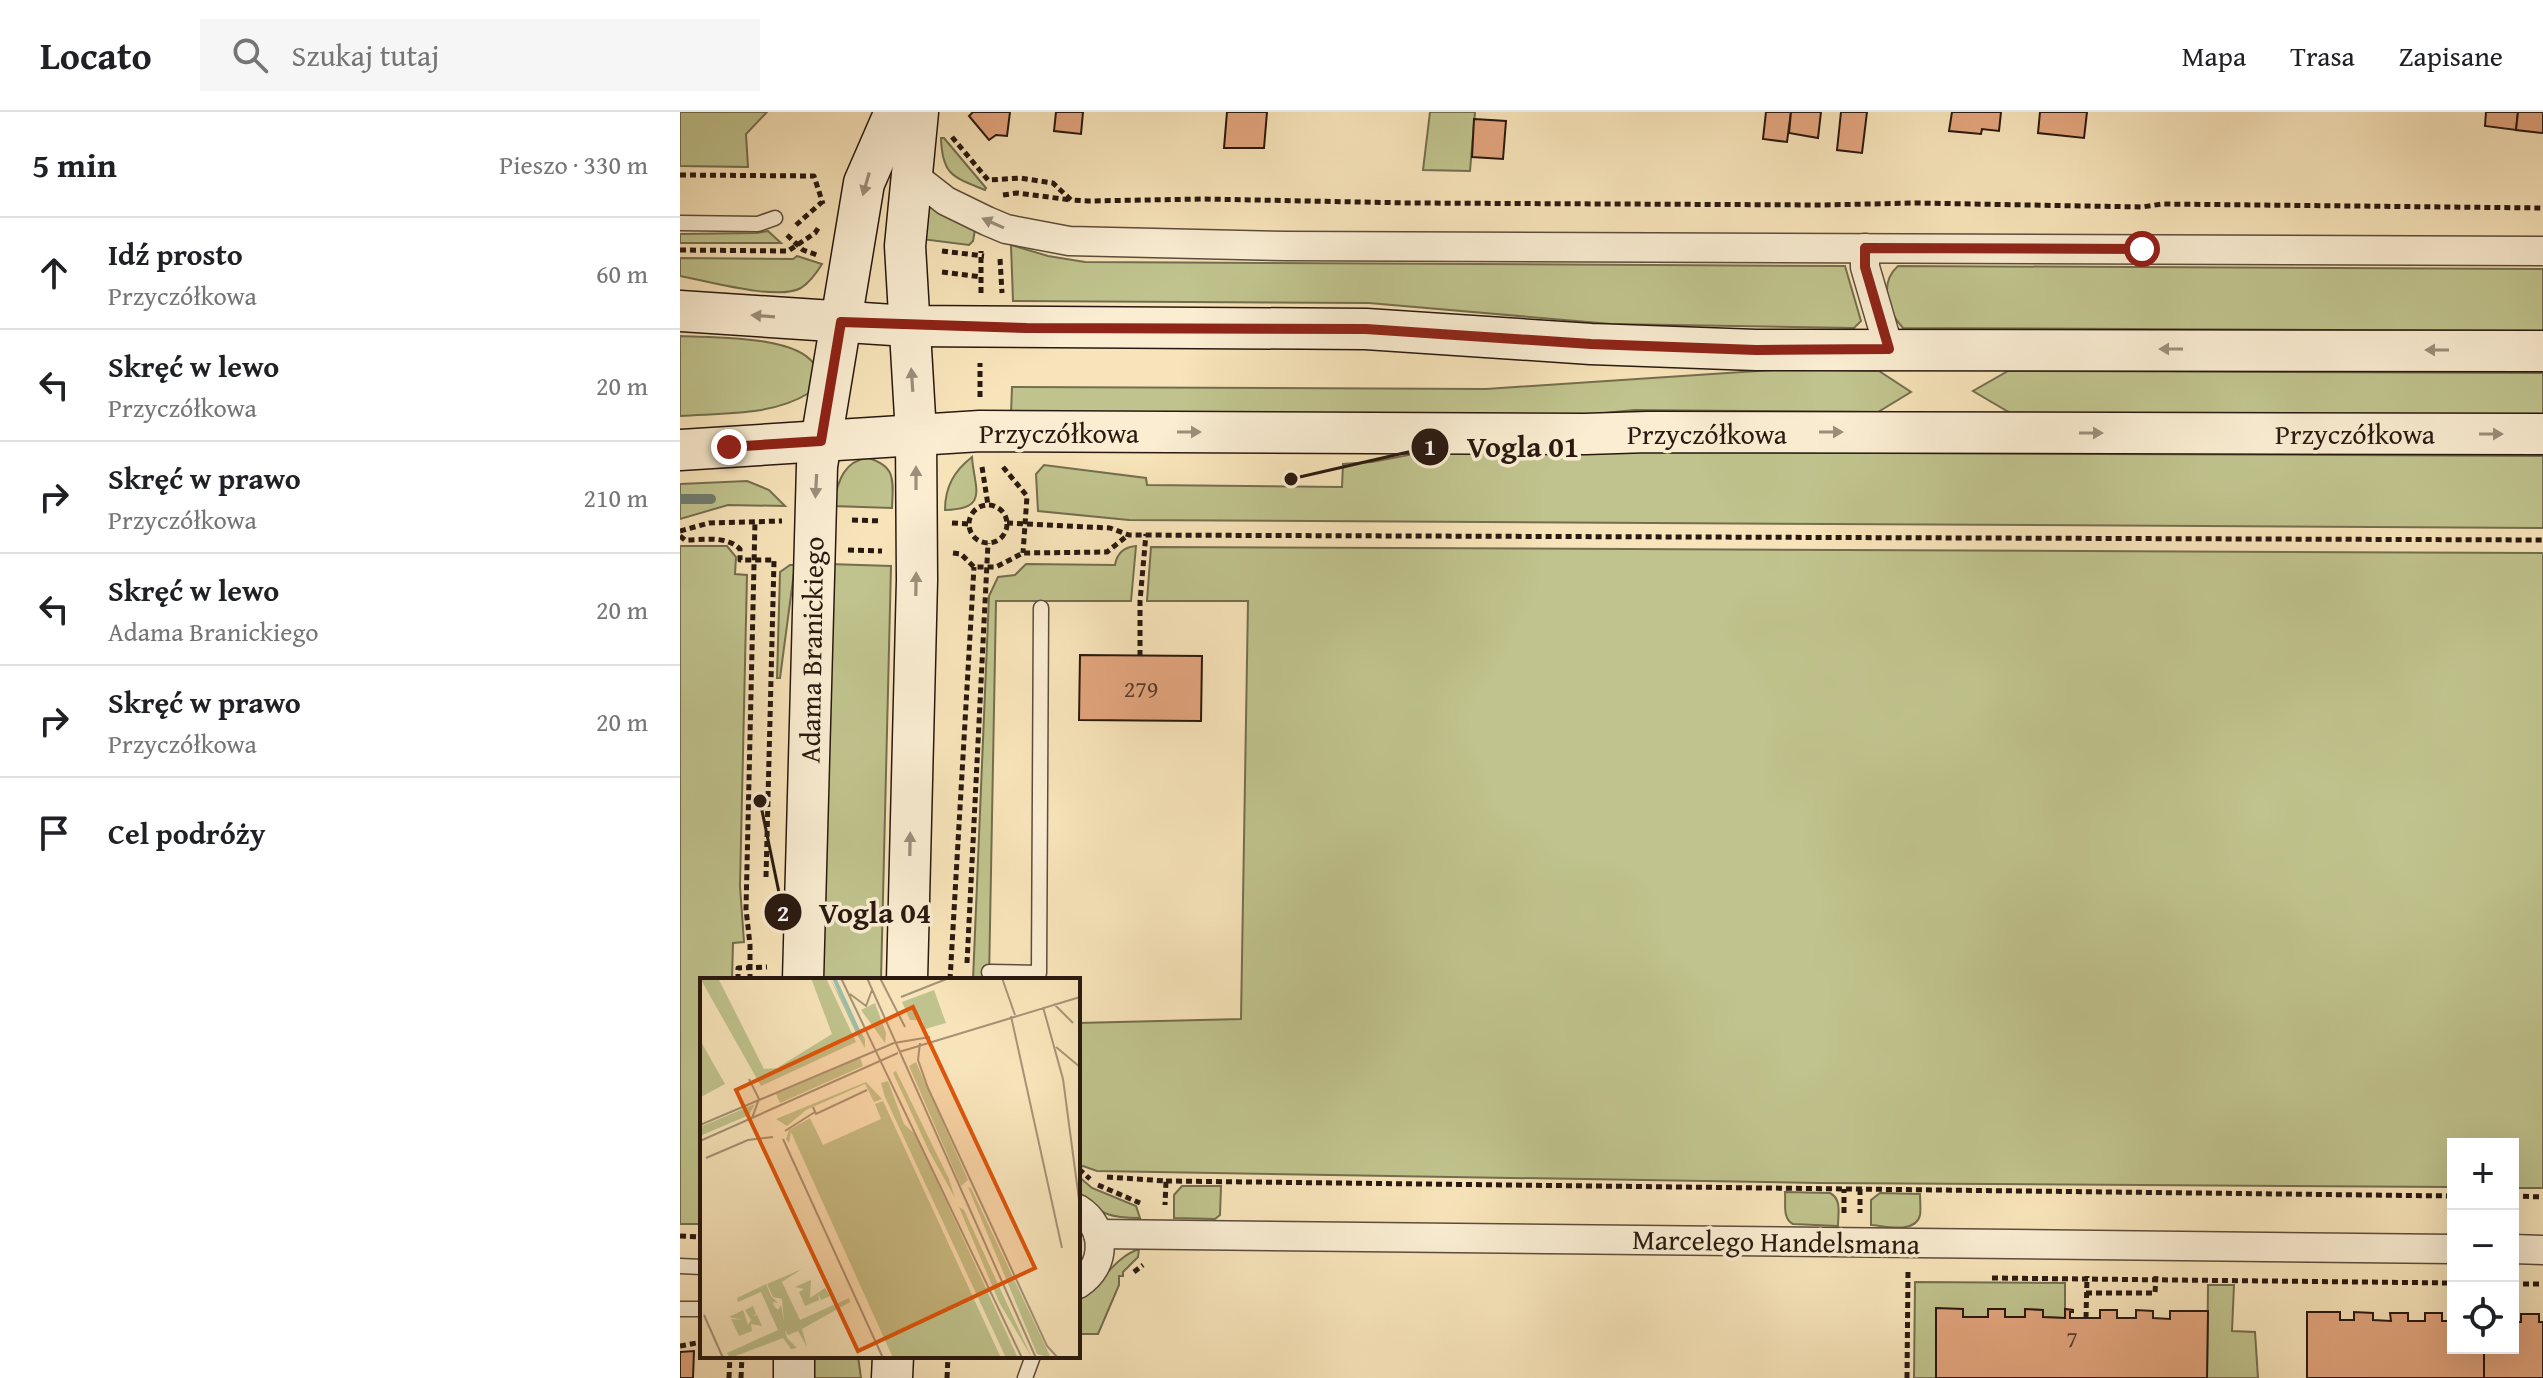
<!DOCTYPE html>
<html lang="pl">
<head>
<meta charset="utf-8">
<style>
  :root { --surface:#fff; --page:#f6f6f6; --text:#202124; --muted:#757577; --line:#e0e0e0 }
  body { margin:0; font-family:"Gentium Book Plus",serif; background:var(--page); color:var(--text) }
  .controls { position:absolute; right:24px; bottom:24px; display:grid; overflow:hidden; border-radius:0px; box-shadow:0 8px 32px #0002 }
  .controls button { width:72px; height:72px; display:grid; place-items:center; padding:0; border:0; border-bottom:2px solid var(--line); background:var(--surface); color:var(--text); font:40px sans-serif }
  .stop { position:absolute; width:24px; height:24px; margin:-18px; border:6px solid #8f2418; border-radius:50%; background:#fff }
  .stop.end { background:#8f2418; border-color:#fff; box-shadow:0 2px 8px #0008 }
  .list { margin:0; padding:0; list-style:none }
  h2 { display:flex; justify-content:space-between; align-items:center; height:104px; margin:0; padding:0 32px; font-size:34px }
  h2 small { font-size:26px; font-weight:400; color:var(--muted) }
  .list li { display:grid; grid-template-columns:52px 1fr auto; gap:24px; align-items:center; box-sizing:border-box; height:112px; padding:0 32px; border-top:2px solid var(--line) }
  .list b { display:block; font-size:30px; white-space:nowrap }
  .list p { margin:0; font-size:26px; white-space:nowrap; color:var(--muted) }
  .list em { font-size:26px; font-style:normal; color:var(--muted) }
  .icon { flex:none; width:44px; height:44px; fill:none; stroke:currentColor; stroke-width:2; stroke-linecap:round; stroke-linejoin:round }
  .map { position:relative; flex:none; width:1863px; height:1266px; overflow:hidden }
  header { display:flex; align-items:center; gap:48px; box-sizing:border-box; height:112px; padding:0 40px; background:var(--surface); border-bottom:2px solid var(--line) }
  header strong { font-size:38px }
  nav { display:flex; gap:44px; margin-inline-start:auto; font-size:28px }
  .search { width:560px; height:72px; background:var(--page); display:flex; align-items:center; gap:20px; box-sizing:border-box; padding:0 28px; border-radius:0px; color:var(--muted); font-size:30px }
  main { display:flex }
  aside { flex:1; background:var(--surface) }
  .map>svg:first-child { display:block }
  .green { fill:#c0c38d; stroke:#746e4e; stroke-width:2 }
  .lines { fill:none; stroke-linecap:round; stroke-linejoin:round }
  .stream { stroke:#6f7d6f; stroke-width:10 }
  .building { fill:#e3a57d; stroke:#291910; stroke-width:2 }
  .lane-casing { stroke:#5d4c3a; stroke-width:17 }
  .street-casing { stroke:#5d4c3a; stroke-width:31 }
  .secondary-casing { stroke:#291910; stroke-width:43 }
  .path { stroke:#291910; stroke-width:5; stroke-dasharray:6 4; stroke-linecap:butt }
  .lane { stroke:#faedd2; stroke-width:14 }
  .street { stroke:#faedd2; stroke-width:28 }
  .secondary { stroke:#faedd2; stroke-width:40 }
  .oneway { fill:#9c8e7b }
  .route { stroke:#8f2418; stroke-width:10 }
  .labels { text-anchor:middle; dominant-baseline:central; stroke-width:7; stroke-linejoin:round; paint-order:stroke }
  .number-label { font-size:24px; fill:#583c2b }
  .street-label { font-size:28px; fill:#291910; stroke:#faedd2 }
  .inset-river { fill:none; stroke:#9dbfaf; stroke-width:4 }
  .inset-road { fill:none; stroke:#a59376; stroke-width:2 }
  .view { fill:#de560c; fill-opacity:0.15; stroke:#de560c; stroke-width:4 }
  .inset-edge { fill:none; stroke:#291910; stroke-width:4 }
  .leader { fill:none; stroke:#291910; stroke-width:3 }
  .callout-dot { fill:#291910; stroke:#faedd2; stroke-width:3 }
  .mark-label { font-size:24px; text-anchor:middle; font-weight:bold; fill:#fff }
  .callout-label { font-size:30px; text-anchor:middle; font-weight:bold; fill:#291910; stroke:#faedd2; stroke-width:7; stroke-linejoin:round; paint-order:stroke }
</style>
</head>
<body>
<header>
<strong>Locato</strong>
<div class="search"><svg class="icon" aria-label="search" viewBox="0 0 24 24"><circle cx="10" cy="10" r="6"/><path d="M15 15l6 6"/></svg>Szukaj tutaj</div>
<nav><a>Mapa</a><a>Trasa</a><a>Zapisane</a></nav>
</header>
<main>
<aside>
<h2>5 min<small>Pieszo · 330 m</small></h2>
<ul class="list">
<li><svg class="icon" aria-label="ahead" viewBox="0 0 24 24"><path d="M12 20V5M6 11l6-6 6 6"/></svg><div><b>Idź prosto</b><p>Przyczółkowa</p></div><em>60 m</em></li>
<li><svg class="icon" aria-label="left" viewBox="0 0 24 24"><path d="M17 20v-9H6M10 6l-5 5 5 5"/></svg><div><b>Skręć w lewo</b><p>Przyczółkowa</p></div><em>20 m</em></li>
<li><svg class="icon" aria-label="right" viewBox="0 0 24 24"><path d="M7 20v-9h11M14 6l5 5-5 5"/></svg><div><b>Skręć w prawo</b><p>Przyczółkowa</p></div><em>210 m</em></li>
<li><svg class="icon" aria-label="left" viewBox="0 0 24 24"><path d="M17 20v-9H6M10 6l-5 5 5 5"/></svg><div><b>Skręć w lewo</b><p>Adama Branickiego</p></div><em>20 m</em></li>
<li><svg class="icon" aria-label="right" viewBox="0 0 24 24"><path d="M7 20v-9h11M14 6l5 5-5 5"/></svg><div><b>Skręć w prawo</b><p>Przyczółkowa</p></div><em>20 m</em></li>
<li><svg class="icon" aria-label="arrive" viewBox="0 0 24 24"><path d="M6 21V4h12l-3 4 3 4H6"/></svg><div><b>Cel podróży</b></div></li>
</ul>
</aside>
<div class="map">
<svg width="1863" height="1266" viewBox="0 0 1863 1266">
  <rect width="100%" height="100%" fill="#f8e4ba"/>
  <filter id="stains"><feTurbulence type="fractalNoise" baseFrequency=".0025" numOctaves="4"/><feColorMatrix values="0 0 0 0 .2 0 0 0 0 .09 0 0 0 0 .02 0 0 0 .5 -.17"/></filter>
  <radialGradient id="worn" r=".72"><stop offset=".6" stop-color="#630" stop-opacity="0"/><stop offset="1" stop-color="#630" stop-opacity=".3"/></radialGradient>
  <!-- green -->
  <g class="green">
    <polygon points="0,0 87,0 66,22 68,55 0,54"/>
    <polygon points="750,0 795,0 790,59 743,58"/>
    <path d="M261,26h3l42,50 -1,2c-32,-13 -43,-15 -44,-52z"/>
    <polygon points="244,90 259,101 295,118 293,129 289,133 241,127"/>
    <polygon points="88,119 101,131 0,131 0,122 76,121"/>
    <polygon points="331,133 368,144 405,150 1165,154 1181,209 1174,216 931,212 689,191 333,189"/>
    <path d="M117,144l25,8c-6,10 -12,18 -21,24 -24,13 -93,-7 -121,-12v-18l113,1z"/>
    <path d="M1218,154l645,3v62l-640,-3c-16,-17 -24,-45 -5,-62z"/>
    <path d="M0,224c33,2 115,-1 134,28l-5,29c-37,23 -86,20 -129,23z"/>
    <polygon points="1106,257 1199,259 1231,280 1198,300 954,298 886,305 331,301 332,275 806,277"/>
    <polygon points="1328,259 1863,261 1863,303 1332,302 1293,279"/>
    <polygon points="749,339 1863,344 1863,416 449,408 358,399 356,362 364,353 466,366 467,373 662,375 663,352 692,350"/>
    <path d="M292,345c2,31 18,52 -27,53 0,-23 9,-39 27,-53z"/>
    <path d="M188,346c29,8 25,24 24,50l-60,-2c6,-22 10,-45 36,-48z"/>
    <polygon points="67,369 89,378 105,394 48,393 0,407 0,372"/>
    <polygon points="0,434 47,434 56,445 55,462 67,463 60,774 64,830 53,831 52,868 22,868 22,1112 0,1112"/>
    <path d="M456,434l-5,55h-135l-7,379h-16l16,-384 9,-19 17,-2 11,-11 89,1c2,-12 9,-18 21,-19z"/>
    <polygon points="471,435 1863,441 1863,1076 1833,1076 1833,1032 1773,1032 1773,1075 1139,1071 417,1059 403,1054 398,1055 398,911 561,907 568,489 467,489"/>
    <polygon points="149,452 211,454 201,868 139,868"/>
    <polygon points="110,453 115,453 100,566 97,566 100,460"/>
    <path d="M398,1064l14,12 44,18 4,12c-32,0 -37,-4 -62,-23z"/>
    <polygon points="502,1074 541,1074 540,1103 535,1107 494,1106 494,1083"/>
    <path d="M1105,1080l45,1c12,6 8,21 8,33l-45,-2c-11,-6 -7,-20 -8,-32z"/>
    <path d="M1200,1081l40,1c0,6 1,15 0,21 -4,19 -35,11 -49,10v-25z"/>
    <path d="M459,1137l-1,8 -15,15v4h-4v9l-21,49h-20v-36c24,-12 34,-40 61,-49z"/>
    <polygon points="1235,1170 1385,1171 1385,1206 1363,1205 1363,1198 1346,1197 1345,1205 1325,1205 1325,1197 1308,1197 1308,1205 1283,1205 1282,1197 1257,1197 1256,1266 1234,1266"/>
    <polygon points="1528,1173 1554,1173 1552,1219 1575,1220 1578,1266 1527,1266"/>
    <polygon points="130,1244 178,1244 181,1266 130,1266"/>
  </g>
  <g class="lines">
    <!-- stream -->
    <polyline class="stream" points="0,387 31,387"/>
  </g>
  <!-- building -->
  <g class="building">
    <polygon points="293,0 330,0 327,24 316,23 309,28 289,4"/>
    <polygon points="376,0 403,0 401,22 374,19"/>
    <polygon points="547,0 587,0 584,36 544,36"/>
    <polygon points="1086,0 1111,0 1107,30 1083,27"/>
    <polygon points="1111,0 1141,0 1138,26 1109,21"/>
    <polygon points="1161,0 1187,0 1182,41 1157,38"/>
    <polygon points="1272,0 1321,0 1319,19 1302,17 1301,22 1269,19"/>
    <polygon points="1360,0 1407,0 1404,26 1358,21"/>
    <polygon points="1806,0 1838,0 1836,18 1805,14"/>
    <polygon points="1838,0 1863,0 1863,21 1836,18"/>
    <polygon points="794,7 826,9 823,47 792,45"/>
    <polygon points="400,543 522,544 521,609 399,608"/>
    <polygon points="1256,1196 1283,1197 1283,1205 1308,1205 1308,1197 1325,1197 1325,1205 1345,1205 1345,1197 1363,1198 1363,1205 1385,1206 1385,1197 1393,1198 1393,1200 1390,1200 1390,1206 1420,1206 1420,1198 1437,1198 1437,1206 1456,1206 1456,1198 1473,1199 1473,1206 1490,1207 1490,1199 1528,1199 1527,1266 1256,1266"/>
    <polygon points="1627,1200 1660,1200 1660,1208 1674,1208 1674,1200 1693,1201 1693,1208 1711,1209 1710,1201 1728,1201 1728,1209 1745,1209 1745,1201 1762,1201 1762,1209 1773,1209 1773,1236 1804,1236 1804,1266 1627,1266"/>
    <polygon points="1841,1202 1859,1202 1859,1210 1863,1210 1863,1266 1804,1266 1804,1236 1833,1236 1833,1210 1841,1210"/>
    <polygon points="14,1239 13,1266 0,1266 0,1240"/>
  </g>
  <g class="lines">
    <!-- lane casing -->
    <g class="lane-casing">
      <g id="lane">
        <polyline points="0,111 78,112 95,106"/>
        <polyline points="309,860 359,861 361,496"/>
        <polyline points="0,1154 22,1155"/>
        <polyline points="0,1197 22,1197"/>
        <polyline points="345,1266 353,1244"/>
      </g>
    </g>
    <!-- street casing -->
    <g class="street-casing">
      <g id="street">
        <polyline points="230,61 266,89 307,109 326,117 389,129 606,134 1863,139"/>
        <polyline points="1185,136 1185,155 1209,237"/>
        <path d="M398,1097c29,18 29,57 0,75"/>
        <polyline points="418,1122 1773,1137"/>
        <polyline points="1833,1137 1863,1138"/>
      </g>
    </g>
    <!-- secondary casing -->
    <g class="secondary-casing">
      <g id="secondary">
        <polyline points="0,199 228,214 686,217 911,232 1076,238 1863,239"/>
        <polyline points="0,338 300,319 905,322 968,320 1863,322"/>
        <polyline points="123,868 137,354 184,71 215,0"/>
        <polyline points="227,868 237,468 236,322 225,134 238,0"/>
        <polyline points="114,1266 114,1244"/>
        <polyline points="212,1266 213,1244"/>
      </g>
    </g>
    <!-- path -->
    <g class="path">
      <polyline points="272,25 308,68 340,66 373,71 391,88 408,89 524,87 730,91 1142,93 1236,91 1462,95 1482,92 1863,96"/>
      <polyline points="0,63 134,64 143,92"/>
      <polyline points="323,83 337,81 391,88"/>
      <polyline points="116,113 142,90"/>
      <polyline points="107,123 123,138 137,143"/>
      <polyline points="0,138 108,139 135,121 139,115"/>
      <polyline points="262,139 304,144"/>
      <polyline points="320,147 322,181"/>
      <polyline points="262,160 301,165"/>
      <polyline points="301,181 301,139"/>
      <polyline points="300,285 300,251"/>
      <polyline points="302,355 308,393"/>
      <polyline points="323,355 347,384 343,441"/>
      <circle cx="308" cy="412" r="19"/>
      <polyline points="172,408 202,409"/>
      <polyline points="272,411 289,412"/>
      <polyline points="327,411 430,416 449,423 1863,428"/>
      <polyline points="0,419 29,411 102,409"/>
      <path d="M0,424l5,4c18,0 41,-5 55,9v11h35"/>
      <polyline points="168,438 202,439"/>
      <polyline points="273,441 281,442 294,455 316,455 343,441 427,440 448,423"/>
      <polyline points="460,544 460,489 466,422"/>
      <polyline points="86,765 94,449"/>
      <polyline points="287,851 308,431"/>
      <polyline points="58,868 58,856 87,855"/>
      <polyline points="70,868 70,833 66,797 75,409"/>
      <polyline points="270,868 294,455"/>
      <polyline points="399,1057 410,1067"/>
      <polyline points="427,1065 486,1069 485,1093"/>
      <polyline points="486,1069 1773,1084"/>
      <polyline points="418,1073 460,1091"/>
      <polyline points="1180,1077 1180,1101"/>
      <polyline points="1833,1084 1863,1085"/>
      <polyline points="1164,1101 1164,1077"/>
      <polyline points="0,1124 22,1125"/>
      <polyline points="454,1160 463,1153"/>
      <polyline points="1312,1166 1773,1171"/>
      <polyline points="1833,1172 1863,1172"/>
      <polyline points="1406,1181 1475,1181 1476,1164"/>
      <polyline points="1406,1206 1407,1164"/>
      <polyline points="0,1234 22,1230"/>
      <polyline points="49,1266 50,1244"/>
      <polyline points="61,1266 62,1244"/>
      <polyline points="267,1266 268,1244"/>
      <polyline points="1227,1266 1228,1159"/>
    </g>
    <!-- lane -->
    <use href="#lane" class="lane"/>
    <!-- street -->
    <use href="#street" class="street"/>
    <!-- secondary -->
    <use href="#secondary" class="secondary"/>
  </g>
  <!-- one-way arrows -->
  <defs><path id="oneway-solid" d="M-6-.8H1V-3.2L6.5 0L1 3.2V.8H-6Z" transform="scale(2)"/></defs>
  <g class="oneway">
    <use href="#oneway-solid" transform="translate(186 72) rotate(106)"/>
    <use href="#oneway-solid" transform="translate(313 111) rotate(-156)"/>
    <use href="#oneway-solid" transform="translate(83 204) rotate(-176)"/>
    <use href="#oneway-solid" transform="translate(1491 237) rotate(180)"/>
    <use href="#oneway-solid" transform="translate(1757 238) rotate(-180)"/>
    <use href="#oneway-solid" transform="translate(232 268) rotate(-94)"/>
    <use href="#oneway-solid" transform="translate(509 320)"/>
    <use href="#oneway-solid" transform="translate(1151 320)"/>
    <use href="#oneway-solid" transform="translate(1411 321)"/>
    <use href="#oneway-solid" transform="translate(1811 322)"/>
    <use href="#oneway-solid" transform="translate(236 366) rotate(-90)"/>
    <use href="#oneway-solid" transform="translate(136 374) rotate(93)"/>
    <use href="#oneway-solid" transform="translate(236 472) rotate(-89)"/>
    <use href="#oneway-solid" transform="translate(230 732) rotate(-89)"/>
  </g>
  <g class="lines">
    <!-- route -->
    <polyline class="route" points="49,335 141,329 161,210 347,216 686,217 911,232 1076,238 1209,237 1185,155 1185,136 1462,137"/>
  </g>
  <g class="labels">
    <!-- number labels -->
    <g class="number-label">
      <text x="461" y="576">279</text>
      <text x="1392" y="1226">7</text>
    </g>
    <!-- street labels -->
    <g class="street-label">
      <text x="379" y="320">Przyczółkowa</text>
      <text x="1027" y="321">Przyczółkowa</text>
      <text x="1675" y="321">Przyczółkowa</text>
      <text transform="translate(131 538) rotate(-89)">Adama Branickiego</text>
      <text transform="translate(1096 1129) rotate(1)">Marcelego Handelsmana</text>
    </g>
  </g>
  <!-- overview -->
  <g transform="translate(20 866)">
    <rect width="380" height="380" fill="#f8e4ba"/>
    <path d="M0,0h18l46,91 13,-1 55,-34 -21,-56h15l30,64 -95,44zM130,0l35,61v9l-9,-15zM234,12l12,33 -21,6 -3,-9h-12l-8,-18zM175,25l11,30 -1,10 -24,-33zM0,62l25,44 -24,13 -1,-2zM160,80l3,8 -83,37 -4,-9zM216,84l52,118 -7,6 -52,-120zM196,93l53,108 6,19 -26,-47 -36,-78zM188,103l16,43 11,10 103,224h-12l-121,-261 -4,-14zM166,104l16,17 -8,3 -9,-18 -59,26 -19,16 -11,-7zM183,123l118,257h-108l-102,-226 -2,11 -3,-4 3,-9 21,-12 13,27 58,-26 -6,-15zM55,126l-6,11 -49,21v-9zM268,209l3,1 80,170 -14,-4zM259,229l5,3 68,148 -33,-56zM102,291l-20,13 18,38 49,-22 1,4 -48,27 5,18 -9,-16 -10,4 -3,-5 2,8 10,10 -6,1 -8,-11 -53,20 -3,-5 51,-23 -17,-38 -23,10 -1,-4 29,-14 5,12 7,7 -5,-1 1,4 4,4 3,-5 3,17 -2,-23 -9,-2 -6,-13zM111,302l-1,18 15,-10 5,8 -9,4 -3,-6 1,6 -14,6 -6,-14 5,-3 -9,-2zM53,328l3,8 -4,2 5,-1 5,11 -11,-2 1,7 -13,5 -8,-17 12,1 -14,-3 14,-7 5,15 3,-5 -6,-10z" fill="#c0c38d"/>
    <path class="inset-river" d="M134,0l27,59"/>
    <path class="inset-road" d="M141,0l181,380M167,0l169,380M180,0l25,49M302,0l13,37M150,16l16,12 6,-16M201,19l48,-19M354,26l19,19M343,29l20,72 17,128M311,38l51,232M194,65l36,-6M220,65l-2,17 10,28 119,258 11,12M356,69l24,20M199,74l181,-55M49,101l10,20 -7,19M113,129l3,7 51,-24M0,147l194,-82M85,153l30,-19M83,161l100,219M0,163l198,-88M6,180l42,-18 25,-3M4,337l19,43"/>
    <path class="view" d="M213,29l122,261 -177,83 -122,-261z"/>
    <rect width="380" height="380" class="inset-edge"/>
  </g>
  <!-- callouts -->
  <path class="leader" d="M611 367L750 335M80 689L103 800"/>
  <g class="callout-dot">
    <circle cx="611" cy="367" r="8"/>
    <circle cx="80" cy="689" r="8"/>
    <circle cx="750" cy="335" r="20"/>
    <circle cx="103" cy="800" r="20"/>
  </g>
  <g class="mark-label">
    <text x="750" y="343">1</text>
    <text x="103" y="809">2</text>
  </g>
  <g class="callout-label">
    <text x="843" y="345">Vogla 01</text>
    <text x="195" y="811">Vogla 04</text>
  </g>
  <rect width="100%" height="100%" filter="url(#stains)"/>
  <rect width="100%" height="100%" fill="url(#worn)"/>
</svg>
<div class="controls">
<button>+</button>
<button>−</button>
<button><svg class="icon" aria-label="locate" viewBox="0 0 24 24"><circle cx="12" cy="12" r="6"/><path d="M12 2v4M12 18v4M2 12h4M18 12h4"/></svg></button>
</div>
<div class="stop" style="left:1462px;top:137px"></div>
<div class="stop end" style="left:49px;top:335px"></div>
</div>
</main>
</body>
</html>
